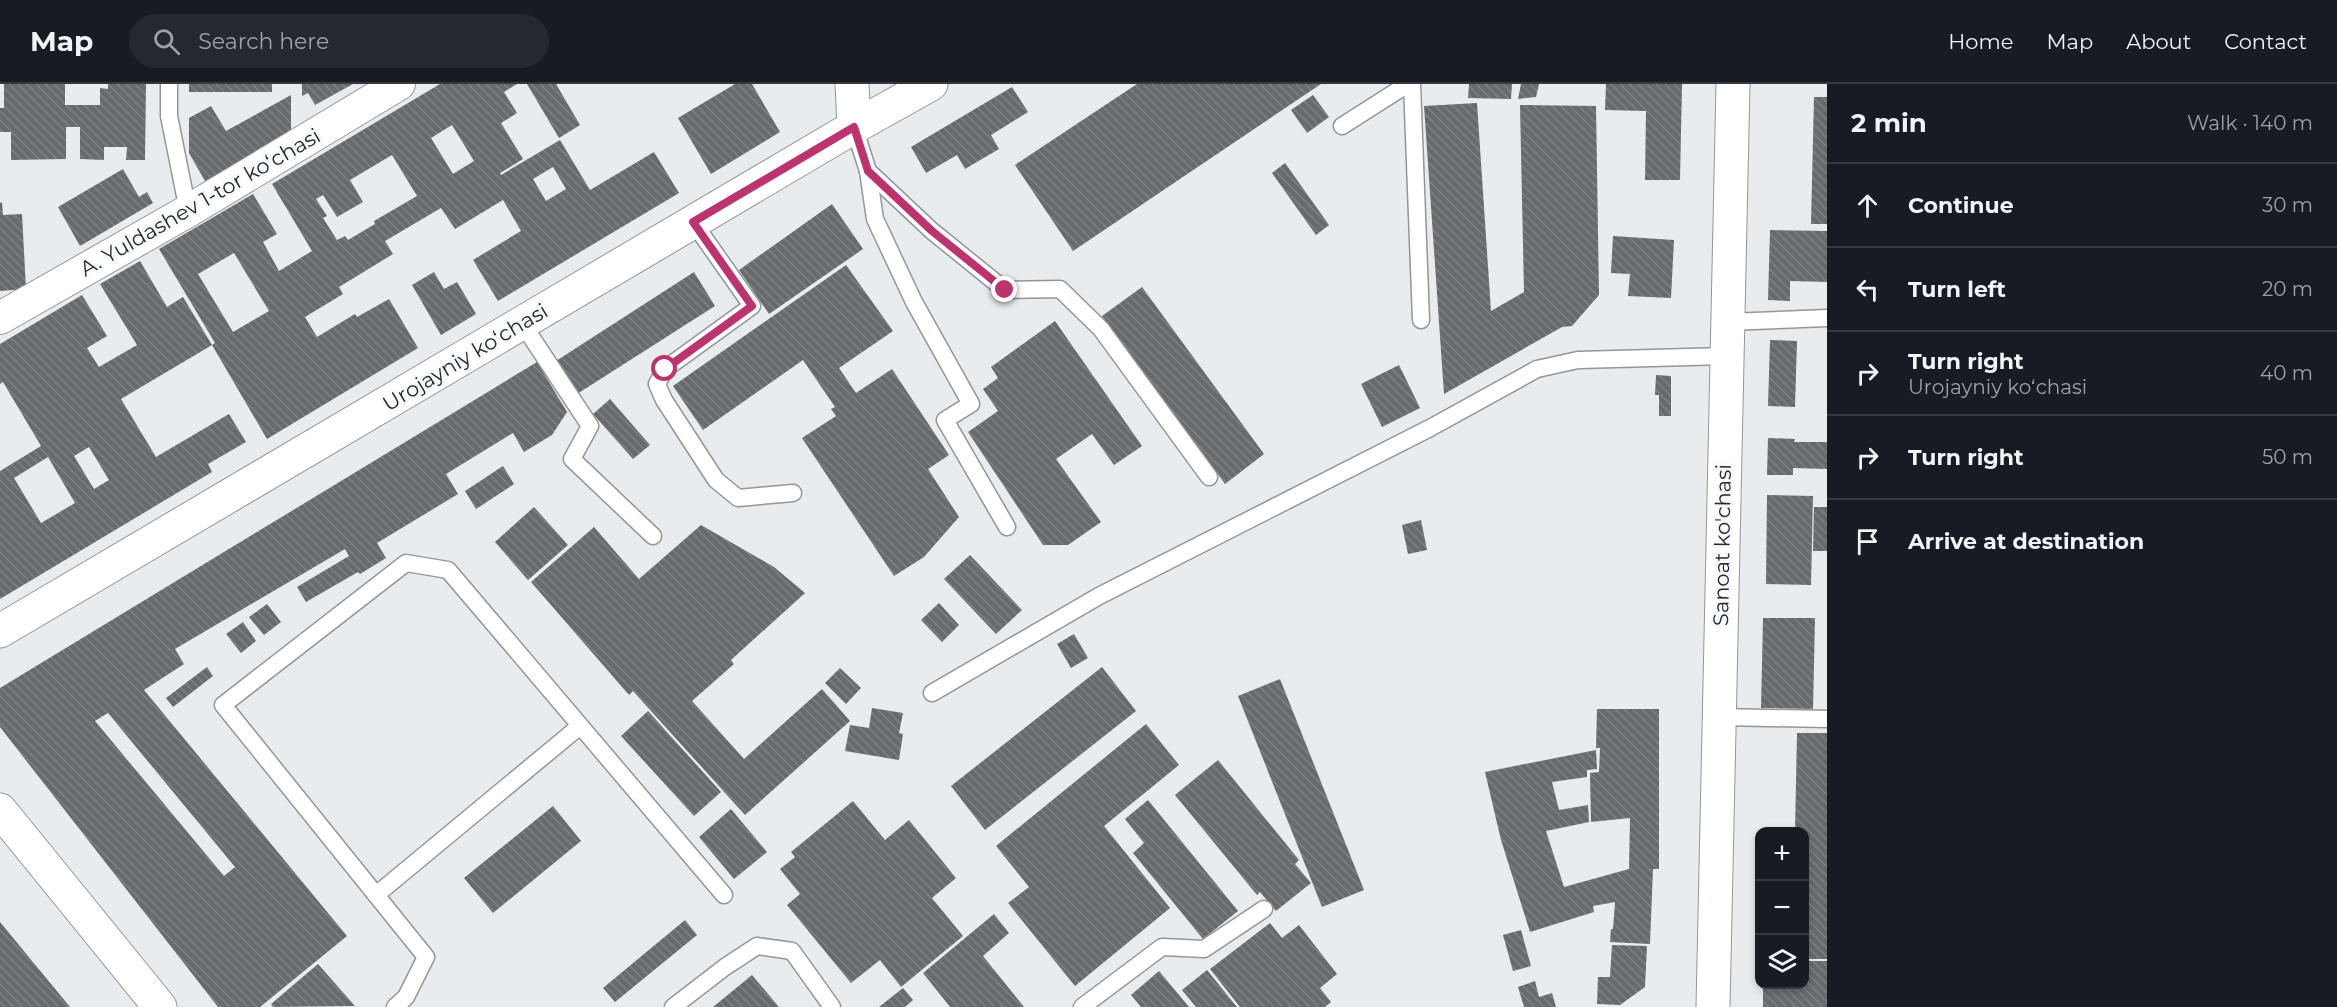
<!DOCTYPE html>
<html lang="en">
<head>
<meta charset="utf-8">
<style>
  :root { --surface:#171b24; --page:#242831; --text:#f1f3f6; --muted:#9ea1a6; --line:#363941 }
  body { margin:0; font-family:Montserrat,sans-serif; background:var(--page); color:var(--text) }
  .controls { position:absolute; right:18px; bottom:18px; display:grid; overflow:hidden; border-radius:12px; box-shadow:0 3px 9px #0003 }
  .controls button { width:54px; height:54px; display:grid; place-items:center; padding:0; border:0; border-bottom:2px solid var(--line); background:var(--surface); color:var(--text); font:30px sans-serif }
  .stop { position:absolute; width:18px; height:18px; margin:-14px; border:4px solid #bc3370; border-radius:50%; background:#fff }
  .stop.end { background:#bc3370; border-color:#fff; box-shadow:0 2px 6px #0008 }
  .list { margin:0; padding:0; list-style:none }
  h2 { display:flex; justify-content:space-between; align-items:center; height:78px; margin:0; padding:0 24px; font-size:26px }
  h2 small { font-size:20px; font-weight:400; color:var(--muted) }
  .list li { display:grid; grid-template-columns:39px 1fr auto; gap:18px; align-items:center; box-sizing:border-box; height:84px; padding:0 24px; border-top:2px solid var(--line) }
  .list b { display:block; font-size:22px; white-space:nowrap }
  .list p { margin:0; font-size:20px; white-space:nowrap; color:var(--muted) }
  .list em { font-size:20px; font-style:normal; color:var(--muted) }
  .icon { flex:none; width:33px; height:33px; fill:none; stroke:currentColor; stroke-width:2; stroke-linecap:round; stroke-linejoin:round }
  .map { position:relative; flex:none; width:1827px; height:923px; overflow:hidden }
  header { display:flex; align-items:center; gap:36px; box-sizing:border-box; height:84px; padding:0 30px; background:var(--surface); border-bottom:2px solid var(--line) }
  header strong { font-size:28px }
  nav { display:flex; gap:33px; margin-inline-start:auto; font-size:21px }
  .search { width:420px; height:54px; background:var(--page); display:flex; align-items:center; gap:15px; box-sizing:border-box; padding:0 21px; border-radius:33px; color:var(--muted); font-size:22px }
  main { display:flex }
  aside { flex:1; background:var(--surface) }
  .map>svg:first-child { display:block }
  .building { fill:url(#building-back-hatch); fill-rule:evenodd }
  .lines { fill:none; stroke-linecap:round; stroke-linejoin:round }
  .lane-casing { stroke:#939698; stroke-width:19 }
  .street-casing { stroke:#939698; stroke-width:34 }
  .secondary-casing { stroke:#939698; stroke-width:35 }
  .lane { stroke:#fff; stroke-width:16 }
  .street { stroke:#fff; stroke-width:32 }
  .secondary { stroke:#fff; stroke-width:33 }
  .route { stroke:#bc3370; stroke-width:8 }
  .labels { text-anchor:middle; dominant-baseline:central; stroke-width:6; stroke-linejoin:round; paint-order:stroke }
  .street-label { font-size:21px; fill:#262829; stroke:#f6fafc }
</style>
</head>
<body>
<header>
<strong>Map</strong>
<div class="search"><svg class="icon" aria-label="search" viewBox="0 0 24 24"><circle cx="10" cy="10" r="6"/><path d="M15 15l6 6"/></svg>Search here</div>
<nav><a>Home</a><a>Map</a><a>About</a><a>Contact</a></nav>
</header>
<main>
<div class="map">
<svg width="1827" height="923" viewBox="0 0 1827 923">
  <defs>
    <pattern id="building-back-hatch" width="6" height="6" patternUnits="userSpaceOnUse" patternTransform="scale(1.5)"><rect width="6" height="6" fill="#686b6d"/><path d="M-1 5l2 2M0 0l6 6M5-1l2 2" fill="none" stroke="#7e8082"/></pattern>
  </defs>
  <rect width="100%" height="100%" fill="#e9ecef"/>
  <!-- building -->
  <g class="building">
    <polygon points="4,0 65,0 65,21 100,21 100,4 108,5 108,0 146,0 145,76 126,76 127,63 104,63 104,76 80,75 80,43 66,43 66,75 11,76 11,48 0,48 0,24 4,24"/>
    <rect x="189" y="0" width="83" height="8"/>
    <polygon points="302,0 353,0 315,21 308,9 302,12"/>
    <path d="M440,0h77l-13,8 13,21 -16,10 22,36 -23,14 1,2 59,-35 30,50 64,-38 25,41 -181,108 -25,-41 48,-29 -18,-31 -48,29 -14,-21 -56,33 8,13 -54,33 4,7 -38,23 12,20 38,-23 2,3 32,-18 29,49 -151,91 -55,-94 3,-2 -56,-94 94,-55 24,40 -14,8 16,29 33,-20 -40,-67zM452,41l22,36 -21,13 -22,-36zM392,71l25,41 -43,25 1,3 -27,16 -3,-4 -8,4 -14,-22 4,-2 -11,-17 7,-4 14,22 26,-15 -13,-22zM553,83l13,22 -20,12 -13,-22zM234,169l35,58 -36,21 -35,-58z"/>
    <polygon points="527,0 556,0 580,41 559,54"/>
    <polygon points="735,0 752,0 780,48 711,90 678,34"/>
    <polygon points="1137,0 1321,0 1073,167 1015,81"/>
    <polygon points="1469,0 1512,0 1511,15 1468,14"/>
    <polygon points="1521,0 1539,0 1536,13 1518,15"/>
    <polygon points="1606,0 1682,0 1680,96 1645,96 1646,27 1605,26"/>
    <polygon points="1012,3 1028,28 991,51 999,65 965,85 957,71 926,89 911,63"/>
    <polygon points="291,11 291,48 205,97 189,69 189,34 211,22 226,47"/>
    <polygon points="1313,11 1329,33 1307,49 1291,26"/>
    <polygon points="1814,13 1827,13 1827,140 1811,140"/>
    <polygon points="1477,19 1491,227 1524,208 1520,21 1596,22 1599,211 1572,242 1562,243 1444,310 1424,22"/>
    <polygon points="1285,79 1329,141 1316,151 1272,89"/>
    <polygon points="123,85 139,113 147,108 153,119 80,162 58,123"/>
    <polygon points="2,118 3,131 22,130 26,205 0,207 0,119"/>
    <polygon points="832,120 863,165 769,230 739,186"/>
    <polygon points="1770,146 1827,147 1827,198 1790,197 1790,217 1768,216"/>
    <polygon points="1613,152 1674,156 1671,214 1628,212 1630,190 1611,189"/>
    <path d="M140,177l27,46 16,-10 29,48 -91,54 35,58 73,-43 17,28 -38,22 4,8 -212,127v-128l41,-25 -38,-64 -3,2v-40l82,-49 25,41 -20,12 12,19 38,-22 -37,-61zM89,363l20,33 -15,9 -20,-33zM48,373l27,46 -34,20 -27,-45z"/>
    <polygon points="846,181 893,247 839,284 856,309 892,285 949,371 928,385 959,433 924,473 894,492 802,354 836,332 831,325 835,323 803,276 703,346 673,302"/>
    <polygon points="434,188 444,205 457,198 476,230 441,251 412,201"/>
    <polygon points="694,188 715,222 577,310 556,277"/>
    <polygon points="1142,203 1264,370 1225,400 1102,232"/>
    <polygon points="1055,237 1142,362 1114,381 1092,350 1056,375 1101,438 1068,461 1043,461 968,348 998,327 983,305 998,294 991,283"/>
    <polygon points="1770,256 1797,257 1795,323 1768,322"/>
    <path d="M537,278l30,50 -15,23 -28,17 -11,-19 -67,41 12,20 -81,49 9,15 -26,16 -2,-2 -52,30 -9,-15 52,-31 -4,-7 -170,100 9,15 -40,26 203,246 -87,71h-42l-218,-280v-39zM108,629l127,154 -11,9 -129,-155z"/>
    <polygon points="1399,281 1420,324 1382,343 1361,300"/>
    <polygon points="1656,291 1671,292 1671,332 1659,332 1659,311 1655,311"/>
    <polygon points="610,315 650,361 633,375 593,330"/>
    <polygon points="1768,354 1795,355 1794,358 1827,358 1827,385 1793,384 1793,391 1767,391"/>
    <polygon points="503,382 514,400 476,425 465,407"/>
    <polygon points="1767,411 1813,412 1811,501 1766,500"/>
    <polygon points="534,423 568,461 528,496 495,458"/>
    <polygon points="1814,423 1827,423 1827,467 1813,467"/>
    <polygon points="1421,436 1427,466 1408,470 1402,441"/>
    <polygon points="701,441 774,483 805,509 731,576 734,580 692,617 744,675 822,605 850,637 745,731 633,607 629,611 531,498 594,443 639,495"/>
    <polygon points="970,471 1022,526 996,550 944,495"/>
    <polygon points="939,519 959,541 942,558 921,536"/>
    <polygon points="267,520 281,538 264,551 249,533"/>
    <polygon points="1763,534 1815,534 1813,625 1761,624"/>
    <polygon points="243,538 256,557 241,569 226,550"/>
    <polygon points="1074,550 1088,574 1071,584 1057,560"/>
    <polygon points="207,583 213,592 173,623 166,614"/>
    <polygon points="1102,583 1136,627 985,746 951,702"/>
    <polygon points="840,584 861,604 846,620 825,599"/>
    <polygon points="1280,595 1364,806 1322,823 1238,612"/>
    <polygon points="872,624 903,629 899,649 903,650 899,676 845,667 850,641 869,644"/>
    <polygon points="1597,625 1659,625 1659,785 1653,785 1650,860 1610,858 1611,845 1613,845 1615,818 1593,822 1594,828 1530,848 1501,756 1485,688 1596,666 1597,685 1587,686 1587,693 1552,698 1559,726 1588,721 1589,738 1546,747 1564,803 1629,785 1630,734 1591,738 1590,689 1599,688 1600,664 1596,664"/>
    <polygon points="648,627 721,708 694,732 621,652"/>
    <polygon points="1146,640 1179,681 1104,742 1170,824 1075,902 1008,819 1029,803 996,762"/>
    <polygon points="1797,649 1827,649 1827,875 1804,875 1804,748 1795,748"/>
    <polygon points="1218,676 1299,776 1295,780 1311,799 1276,827 1260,808 1257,811 1175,711"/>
    <polygon points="1148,716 1238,827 1203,855 1133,769 1144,759 1125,735"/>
    <polygon points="853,717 885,756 909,736 956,794 932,814 963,852 901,903 880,876 851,899 787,821 800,810 780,785 795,773 791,768"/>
    <polygon points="553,722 581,757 493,829 464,794"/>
    <polygon points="731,725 767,768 734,795 699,753"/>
    <polygon points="994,830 1009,849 983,872 1024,923 950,923 923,889"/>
    <polygon points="685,836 697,851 615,918 603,904"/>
    <polygon points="0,838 70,923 0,923"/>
    <polygon points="1270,839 1282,854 1299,841 1337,890 1320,904 1331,918 1325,923 1240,923 1210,885"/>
    <polygon points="1521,846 1531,882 1513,887 1503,851"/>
    <polygon points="1612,861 1647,862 1645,903 1620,921 1597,920 1598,893 1610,893"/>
    <polygon points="1804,877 1827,877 1827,923 1763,923 1763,900 1804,900"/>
    <polygon points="318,880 355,922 273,923 271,920"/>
    <polygon points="1207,886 1237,923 1196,923 1182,906"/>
    <polygon points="1159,887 1189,923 1141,923 1131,911"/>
    <polygon points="752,891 779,923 713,923"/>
    <polygon points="1535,897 1539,913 1552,909 1556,923 1524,923 1518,903"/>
    <polygon points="903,904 913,916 905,923 879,923"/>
  </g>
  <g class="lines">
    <!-- lane casing -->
    <g class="lane-casing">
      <g id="lane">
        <polyline points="169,0 169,32 188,127"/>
        <polyline points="1412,0 1421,236"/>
        <polyline points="1342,42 1408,0"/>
        <polyline points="854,43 868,87 932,147 1005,206 1060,205 1101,245 1209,393"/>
        <polyline points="868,87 875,135 914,218 971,320 945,336 1007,443"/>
        <polyline points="693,138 752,222 665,285 657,300 664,316 716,396 738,414 793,409"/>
        <polyline points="1728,238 1827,234"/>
        <polyline points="522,239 590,342 572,375 653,452"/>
        <polyline points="932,609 1099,512 1430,344 1537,285 1578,276 1726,272"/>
        <polyline points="1719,633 1827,635"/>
        <polyline points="376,811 580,642"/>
        <polyline points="395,923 406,913 426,873 223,621 406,479 448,486 724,811"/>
        <polyline points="673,923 725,883 757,862 792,867 832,923"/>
        <polyline points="1082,923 1162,863 1204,865 1264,825"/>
      </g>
    </g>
    <!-- street casing -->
    <g class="street-casing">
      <polyline id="street" points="0,234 188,127 399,0"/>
    </g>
    <!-- secondary casing -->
    <g class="secondary-casing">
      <g id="secondary">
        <polyline points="852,0 854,43"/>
        <polyline points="0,547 854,43 931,0"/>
        <polyline points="0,726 160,923"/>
        <polyline points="1713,923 1733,0"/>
      </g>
    </g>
    <!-- lane -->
    <use href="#lane" class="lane"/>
    <!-- street -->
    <use href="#street" class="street"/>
    <!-- secondary -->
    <use href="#secondary" class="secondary"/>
  </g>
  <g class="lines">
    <!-- route -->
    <polyline class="route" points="665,285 752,222 693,138 854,43 868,87 932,147 1005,206"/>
  </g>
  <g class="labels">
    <!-- street labels -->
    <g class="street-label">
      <text transform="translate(200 118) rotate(-30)">A. Yuldashev 1-tor koʻchasi</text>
      <text transform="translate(465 273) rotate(-31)">Urоjayniy koʻchasi</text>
      <text transform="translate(1722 461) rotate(-89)">Sanoat ko'chasi</text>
    </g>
  </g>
</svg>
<div class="controls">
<button>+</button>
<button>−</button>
<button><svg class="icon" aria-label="layers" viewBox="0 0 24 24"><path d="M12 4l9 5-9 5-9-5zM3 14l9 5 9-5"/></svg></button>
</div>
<div class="stop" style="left:665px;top:285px"></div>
<div class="stop end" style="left:1005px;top:206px"></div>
</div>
<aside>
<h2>2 min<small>Walk · 140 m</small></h2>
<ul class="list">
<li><svg class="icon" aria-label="ahead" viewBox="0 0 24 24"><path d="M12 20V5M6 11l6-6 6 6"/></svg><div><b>Continue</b></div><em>30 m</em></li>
<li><svg class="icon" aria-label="left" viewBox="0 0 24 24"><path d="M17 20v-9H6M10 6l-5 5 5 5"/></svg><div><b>Turn left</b></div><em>20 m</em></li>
<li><svg class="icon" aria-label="right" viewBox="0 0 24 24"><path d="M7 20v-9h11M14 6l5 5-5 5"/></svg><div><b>Turn right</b><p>Urоjayniy koʻchasi</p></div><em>40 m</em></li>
<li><svg class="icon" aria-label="right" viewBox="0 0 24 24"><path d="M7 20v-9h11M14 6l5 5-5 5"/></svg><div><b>Turn right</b></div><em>50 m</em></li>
<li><svg class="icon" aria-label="arrive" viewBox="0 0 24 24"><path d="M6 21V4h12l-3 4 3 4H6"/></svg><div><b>Arrive at destination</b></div></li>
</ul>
</aside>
</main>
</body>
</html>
